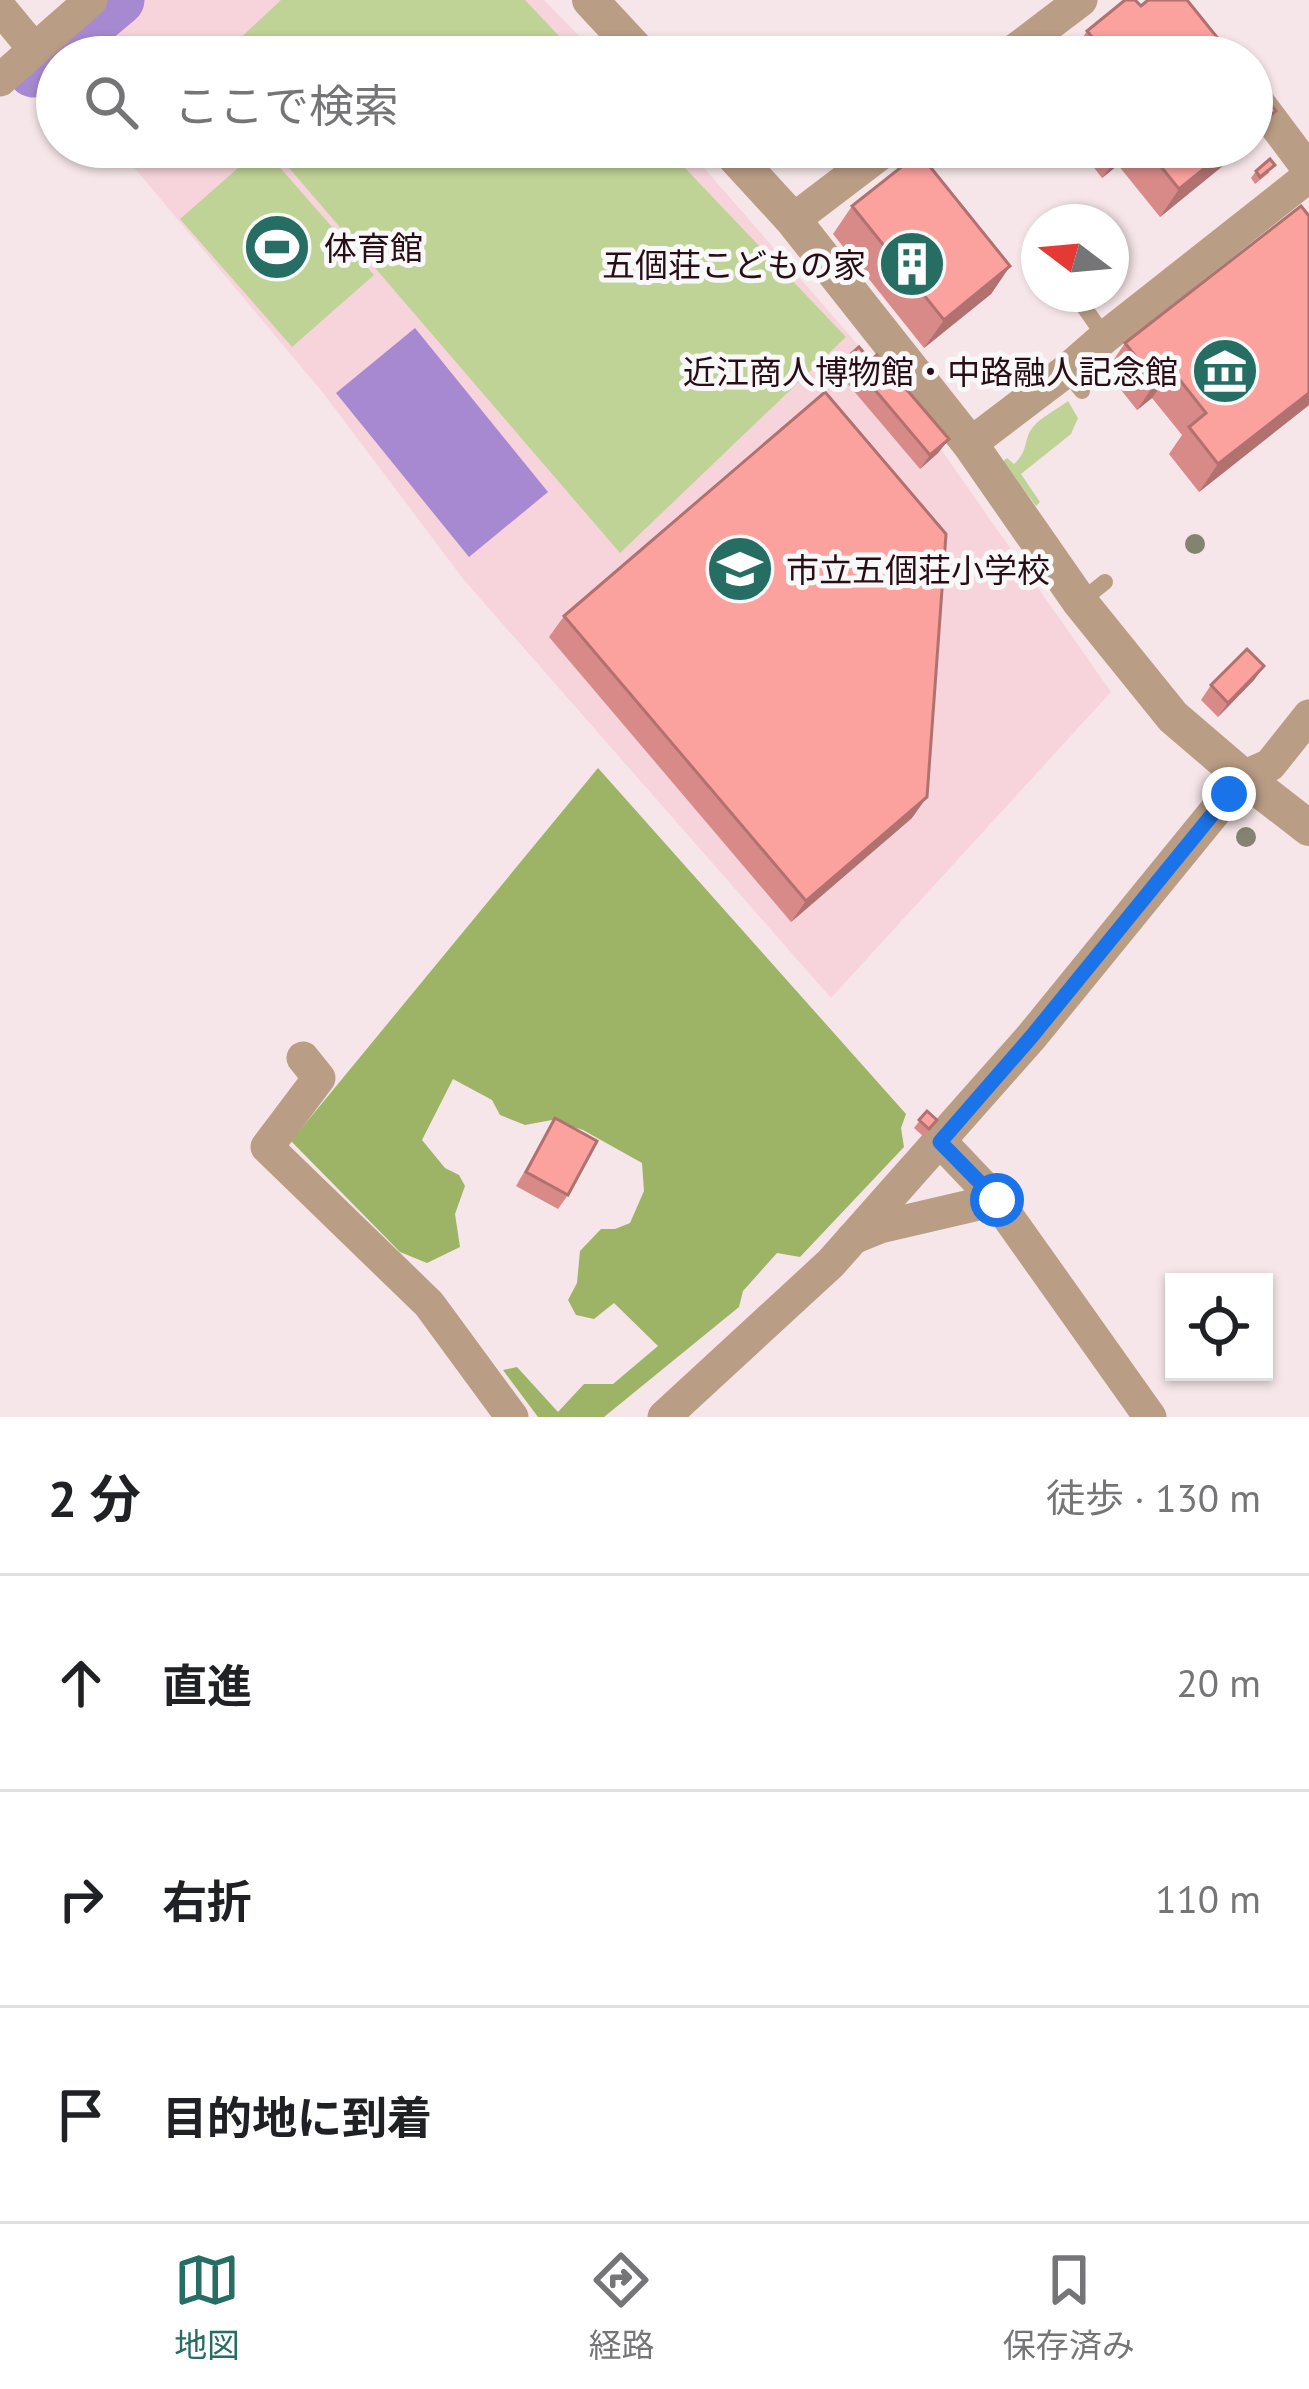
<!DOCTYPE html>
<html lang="ja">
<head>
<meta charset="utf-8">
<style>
  :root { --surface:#fff; --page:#f2f2f2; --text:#202124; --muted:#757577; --line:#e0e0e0; --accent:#266d63 }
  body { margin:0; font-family:"PT Sans","Noto Sans JP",sans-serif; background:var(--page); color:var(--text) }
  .controls { position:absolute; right:36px; bottom:36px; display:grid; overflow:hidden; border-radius:0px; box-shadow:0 3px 9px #0004 }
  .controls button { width:108px; height:108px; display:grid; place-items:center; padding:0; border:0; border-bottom:3px solid var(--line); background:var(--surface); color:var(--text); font:60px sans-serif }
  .compass { position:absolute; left:1021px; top:204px; width:108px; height:108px; border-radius:50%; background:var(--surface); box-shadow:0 3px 9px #0004; rotate:286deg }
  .stop { position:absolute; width:36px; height:36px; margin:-27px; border:9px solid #1a73e8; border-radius:50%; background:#fff }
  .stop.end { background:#1a73e8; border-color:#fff; box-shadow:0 3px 12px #0008 }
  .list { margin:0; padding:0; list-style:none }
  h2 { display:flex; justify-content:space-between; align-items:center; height:156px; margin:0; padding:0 48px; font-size:51px }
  h2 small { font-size:39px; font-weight:400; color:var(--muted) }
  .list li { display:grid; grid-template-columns:78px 1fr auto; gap:36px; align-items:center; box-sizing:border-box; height:216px; padding:0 48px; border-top:3px solid var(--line) }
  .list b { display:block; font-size:45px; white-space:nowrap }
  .list em { font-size:39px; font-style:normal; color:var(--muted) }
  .icon { flex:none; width:66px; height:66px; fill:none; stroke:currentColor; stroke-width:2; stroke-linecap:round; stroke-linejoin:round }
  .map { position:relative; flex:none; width:1309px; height:1417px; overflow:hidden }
  .search { position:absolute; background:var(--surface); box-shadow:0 3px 9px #0004; left:36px; right:36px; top:36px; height:132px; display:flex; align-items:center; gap:30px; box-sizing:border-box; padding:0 42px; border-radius:66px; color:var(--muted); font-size:45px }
  .sheet { height:804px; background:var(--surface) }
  nav { display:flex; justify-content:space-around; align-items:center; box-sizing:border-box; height:168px; border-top:3px solid var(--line); background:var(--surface); font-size:33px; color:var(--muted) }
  nav a { display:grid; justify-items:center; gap:6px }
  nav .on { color:var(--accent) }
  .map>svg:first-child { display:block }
  .built { fill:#f7d4dc }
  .green { fill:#c0d396 }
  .forest { fill:#9db466 }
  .water { fill:#a689d0 }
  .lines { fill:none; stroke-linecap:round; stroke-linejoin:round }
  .river { stroke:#a689d0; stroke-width:51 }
  .service { stroke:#ba9d85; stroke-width:16 }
  .minor { stroke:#ba9d85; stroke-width:33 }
  .tertiary { stroke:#ba9d85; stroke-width:36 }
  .tree { fill:#848271 }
  .wall { fill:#d88a88 }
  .shaded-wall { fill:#b0716f }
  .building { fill:#fba19e; stroke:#b0716f; stroke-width:3 }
  .route { stroke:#1a73e8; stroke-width:15 }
  .labels { text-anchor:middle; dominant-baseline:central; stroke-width:10; stroke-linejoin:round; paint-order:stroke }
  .poi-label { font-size:33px; fill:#290e17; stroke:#f8f8f8; text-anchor:start }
</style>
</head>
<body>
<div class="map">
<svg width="1309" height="1417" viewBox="0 0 1309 1417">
  <rect width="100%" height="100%" fill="#f6e6e9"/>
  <!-- built -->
  <g class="built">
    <polygon points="144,0 544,0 600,57 77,57"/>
    <polygon points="117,147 686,147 859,346 940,448 1111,692 831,998 464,580 324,394"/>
  </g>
  <!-- green -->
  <g class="green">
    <polygon points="281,0 525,0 579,57 220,57"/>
    <polygon points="262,147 374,275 292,347 180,219"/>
    <polygon points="271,147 665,147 846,337 620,553"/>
    <path d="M1068,401l10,17 -7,16 -50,40 19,28 -4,4 -33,-45 4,-3 7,6c15,-13 9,-25 19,-37 8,-10 25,-18 35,-26z"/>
  </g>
  <!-- forest -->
  <polygon class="forest" points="598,768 906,1114 901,1128 904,1147 800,1257 777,1253 743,1291 739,1307 604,1417 538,1417 503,1370 517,1367 558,1412 584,1384 613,1384 658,1346 614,1303 594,1319 576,1315 568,1300 577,1283 580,1251 601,1229 615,1229 630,1223 644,1191 642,1163 583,1130 552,1120 525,1125 500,1115 492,1100 453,1079 422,1140 445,1168 459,1175 465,1186 455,1214 460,1247 427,1263 400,1252 291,1141"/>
  <!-- water -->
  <polygon class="water" points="415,328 548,492 469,557 336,393"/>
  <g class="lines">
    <!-- river -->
    <polyline class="river" points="33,72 119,0"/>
    <!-- service -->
    <g class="service">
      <polyline points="1084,307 1105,337"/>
      <polyline points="1066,371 1082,391"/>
      <polyline points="1080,602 1105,582"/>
    </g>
    <!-- minor -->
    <g class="minor">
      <polyline points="0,8 34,49"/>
      <polyline points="1006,57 1081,0"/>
      <polyline points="0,80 91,0"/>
      <polyline points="1252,94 1309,170"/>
      <polyline points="793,220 889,147"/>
      <polyline points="970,444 1066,371 1105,337 1309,176"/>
      <polyline points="303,1058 319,1078 267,1147 429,1304 512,1417"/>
      <polyline points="940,1141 996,1200 1150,1417"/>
      <polyline points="853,1238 880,1227 996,1200"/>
      <polyline points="664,1417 831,1263 1032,1036 1243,777 1270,765 1309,716"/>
    </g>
    <!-- tertiary -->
    <g class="tertiary">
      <polyline points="590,0 643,57"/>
      <polyline points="726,147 793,220 970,444 1080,602 1173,717 1243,777 1309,828"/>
    </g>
  </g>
  <!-- trees -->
  <g class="tree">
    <circle cx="1195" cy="544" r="10"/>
    <circle cx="1246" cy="837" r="10"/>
  </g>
  <!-- wall -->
  <g class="wall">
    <polygon points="1141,6 1233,57 1069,57 1087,31"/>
    <polygon points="1078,147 1246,147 1160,217 1118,165 1102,178"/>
    <polygon points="1256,171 1270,172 1255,184 1251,178"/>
    <polygon points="852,206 1010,266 991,294 924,348 833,234"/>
    <polygon points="1125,343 1309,405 1199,492 1169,454 1182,435 1152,398 1137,410 1106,371"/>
    <polygon points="871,361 949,439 938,453 920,469 836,370 841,363"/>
    <polygon points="564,616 912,818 791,922 549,637"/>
    <polygon points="1264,666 1254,680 1218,717 1201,700 1211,685"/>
    <polygon points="927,1111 937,1120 924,1137 914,1128"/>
    <polygon points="555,1118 568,1195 558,1209 516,1186"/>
  </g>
  <!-- shaded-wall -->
  <g class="shaded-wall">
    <polygon points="1276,111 1256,138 1252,142 1252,130"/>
    <polygon points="1126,147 1131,147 1118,165 1102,178"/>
    <polygon points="1231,147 1246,147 1160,217 1179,189"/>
    <polygon points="1010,266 991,294 924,348 944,320"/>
    <polygon points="1172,370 1152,398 1137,410 1156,382"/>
    <polygon points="1309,393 1309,405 1199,492 1218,464"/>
    <polygon points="949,439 938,453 920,469 930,455"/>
    <polygon points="1264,666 1254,680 1218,717 1228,703"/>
    <polygon points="927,797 912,818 791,922 806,901"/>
  </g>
  <!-- building -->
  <g class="building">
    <polygon points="1125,0 1135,0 1141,6 1148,0 1187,0 1233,57 1093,57 1103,50 1087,31"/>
    <polygon points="1252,81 1276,111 1252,130"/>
    <polygon points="1145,147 1231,147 1179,189"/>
    <polygon points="919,153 1010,266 944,320 852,206"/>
    <polygon points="1270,159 1275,165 1260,177 1256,171"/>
    <polygon points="1301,206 1309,216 1309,393 1218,464 1189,427 1206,413 1172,370 1156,382 1125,343"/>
    <polygon points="859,347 871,361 854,378 841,363"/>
    <polygon points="877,355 949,439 930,455 859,371"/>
    <polygon points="825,392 946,534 927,797 806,901 564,616"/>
    <polygon points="1247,649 1264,666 1228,703 1211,685"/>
    <polygon points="927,1111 937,1120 929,1129 919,1120"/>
    <polygon points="555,1118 597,1141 568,1195 526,1172"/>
  </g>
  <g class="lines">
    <!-- route -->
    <polyline class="route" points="997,1200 940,1142 1032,1036 1229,794"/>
  </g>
  <!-- icons -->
  <defs>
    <g id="stadium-disc" transform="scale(3.45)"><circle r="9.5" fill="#266d63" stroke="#f8f8f8"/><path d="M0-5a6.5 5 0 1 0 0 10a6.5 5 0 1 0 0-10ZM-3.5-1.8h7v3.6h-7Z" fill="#fff"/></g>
    <g id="building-disc" transform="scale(3.45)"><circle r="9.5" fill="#266d63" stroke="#f8f8f8"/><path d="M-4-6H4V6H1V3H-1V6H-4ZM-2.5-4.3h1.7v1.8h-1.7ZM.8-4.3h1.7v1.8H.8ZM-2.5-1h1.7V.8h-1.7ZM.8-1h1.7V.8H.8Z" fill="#fff"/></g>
    <g id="museum-disc" transform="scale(3.45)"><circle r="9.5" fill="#266d63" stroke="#f8f8f8"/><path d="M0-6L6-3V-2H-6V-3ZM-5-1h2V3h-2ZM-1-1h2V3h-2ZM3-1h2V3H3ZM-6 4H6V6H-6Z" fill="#fff"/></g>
    <g id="school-disc" transform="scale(3.45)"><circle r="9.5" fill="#266d63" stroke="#f8f8f8"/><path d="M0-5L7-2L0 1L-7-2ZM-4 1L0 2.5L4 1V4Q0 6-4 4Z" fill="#fff"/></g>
  </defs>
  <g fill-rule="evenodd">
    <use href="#stadium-disc" x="277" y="247"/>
    <use href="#building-disc" x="912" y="264"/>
    <use href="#museum-disc" x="1225" y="371"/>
    <use href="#school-disc" x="740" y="569"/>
  </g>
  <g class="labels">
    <!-- poi labels -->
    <g class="poi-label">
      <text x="324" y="247">体育館</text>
      <text x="866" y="264" text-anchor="end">五個荘こどもの家</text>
      <text x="1178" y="371" text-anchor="end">近江商人博物館・中路融人記念館</text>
      <text x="786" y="569">市立五個荘小学校</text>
    </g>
  </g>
</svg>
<div class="controls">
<button><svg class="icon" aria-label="locate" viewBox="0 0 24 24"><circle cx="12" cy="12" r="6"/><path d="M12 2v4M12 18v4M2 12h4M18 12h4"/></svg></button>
</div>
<svg class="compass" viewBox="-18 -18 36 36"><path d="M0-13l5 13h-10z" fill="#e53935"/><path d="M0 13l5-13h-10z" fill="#757577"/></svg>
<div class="stop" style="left:997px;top:1200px"></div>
<div class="stop end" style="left:1229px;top:794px"></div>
<div class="search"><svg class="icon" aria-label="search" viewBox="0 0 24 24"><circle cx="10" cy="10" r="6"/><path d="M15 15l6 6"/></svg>ここで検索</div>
</div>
<section class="sheet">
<h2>2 分<small>徒歩 · 130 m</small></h2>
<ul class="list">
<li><svg class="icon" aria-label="ahead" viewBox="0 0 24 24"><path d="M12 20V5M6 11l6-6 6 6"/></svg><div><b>直進</b></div><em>20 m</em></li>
<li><svg class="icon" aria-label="right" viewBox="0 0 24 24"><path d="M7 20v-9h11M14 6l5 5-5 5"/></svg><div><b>右折</b></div><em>110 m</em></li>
<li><svg class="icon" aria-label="arrive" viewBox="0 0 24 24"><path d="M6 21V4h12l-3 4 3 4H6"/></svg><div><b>目的地に到着</b></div></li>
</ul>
</section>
<nav>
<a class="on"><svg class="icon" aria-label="map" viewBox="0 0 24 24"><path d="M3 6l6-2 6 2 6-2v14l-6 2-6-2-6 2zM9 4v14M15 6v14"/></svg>地図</a>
<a><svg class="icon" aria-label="directions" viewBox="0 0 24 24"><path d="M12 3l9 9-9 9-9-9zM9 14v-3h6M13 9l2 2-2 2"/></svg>経路</a>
<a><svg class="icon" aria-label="saved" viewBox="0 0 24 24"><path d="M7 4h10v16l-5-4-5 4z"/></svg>保存済み</a>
</nav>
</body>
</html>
